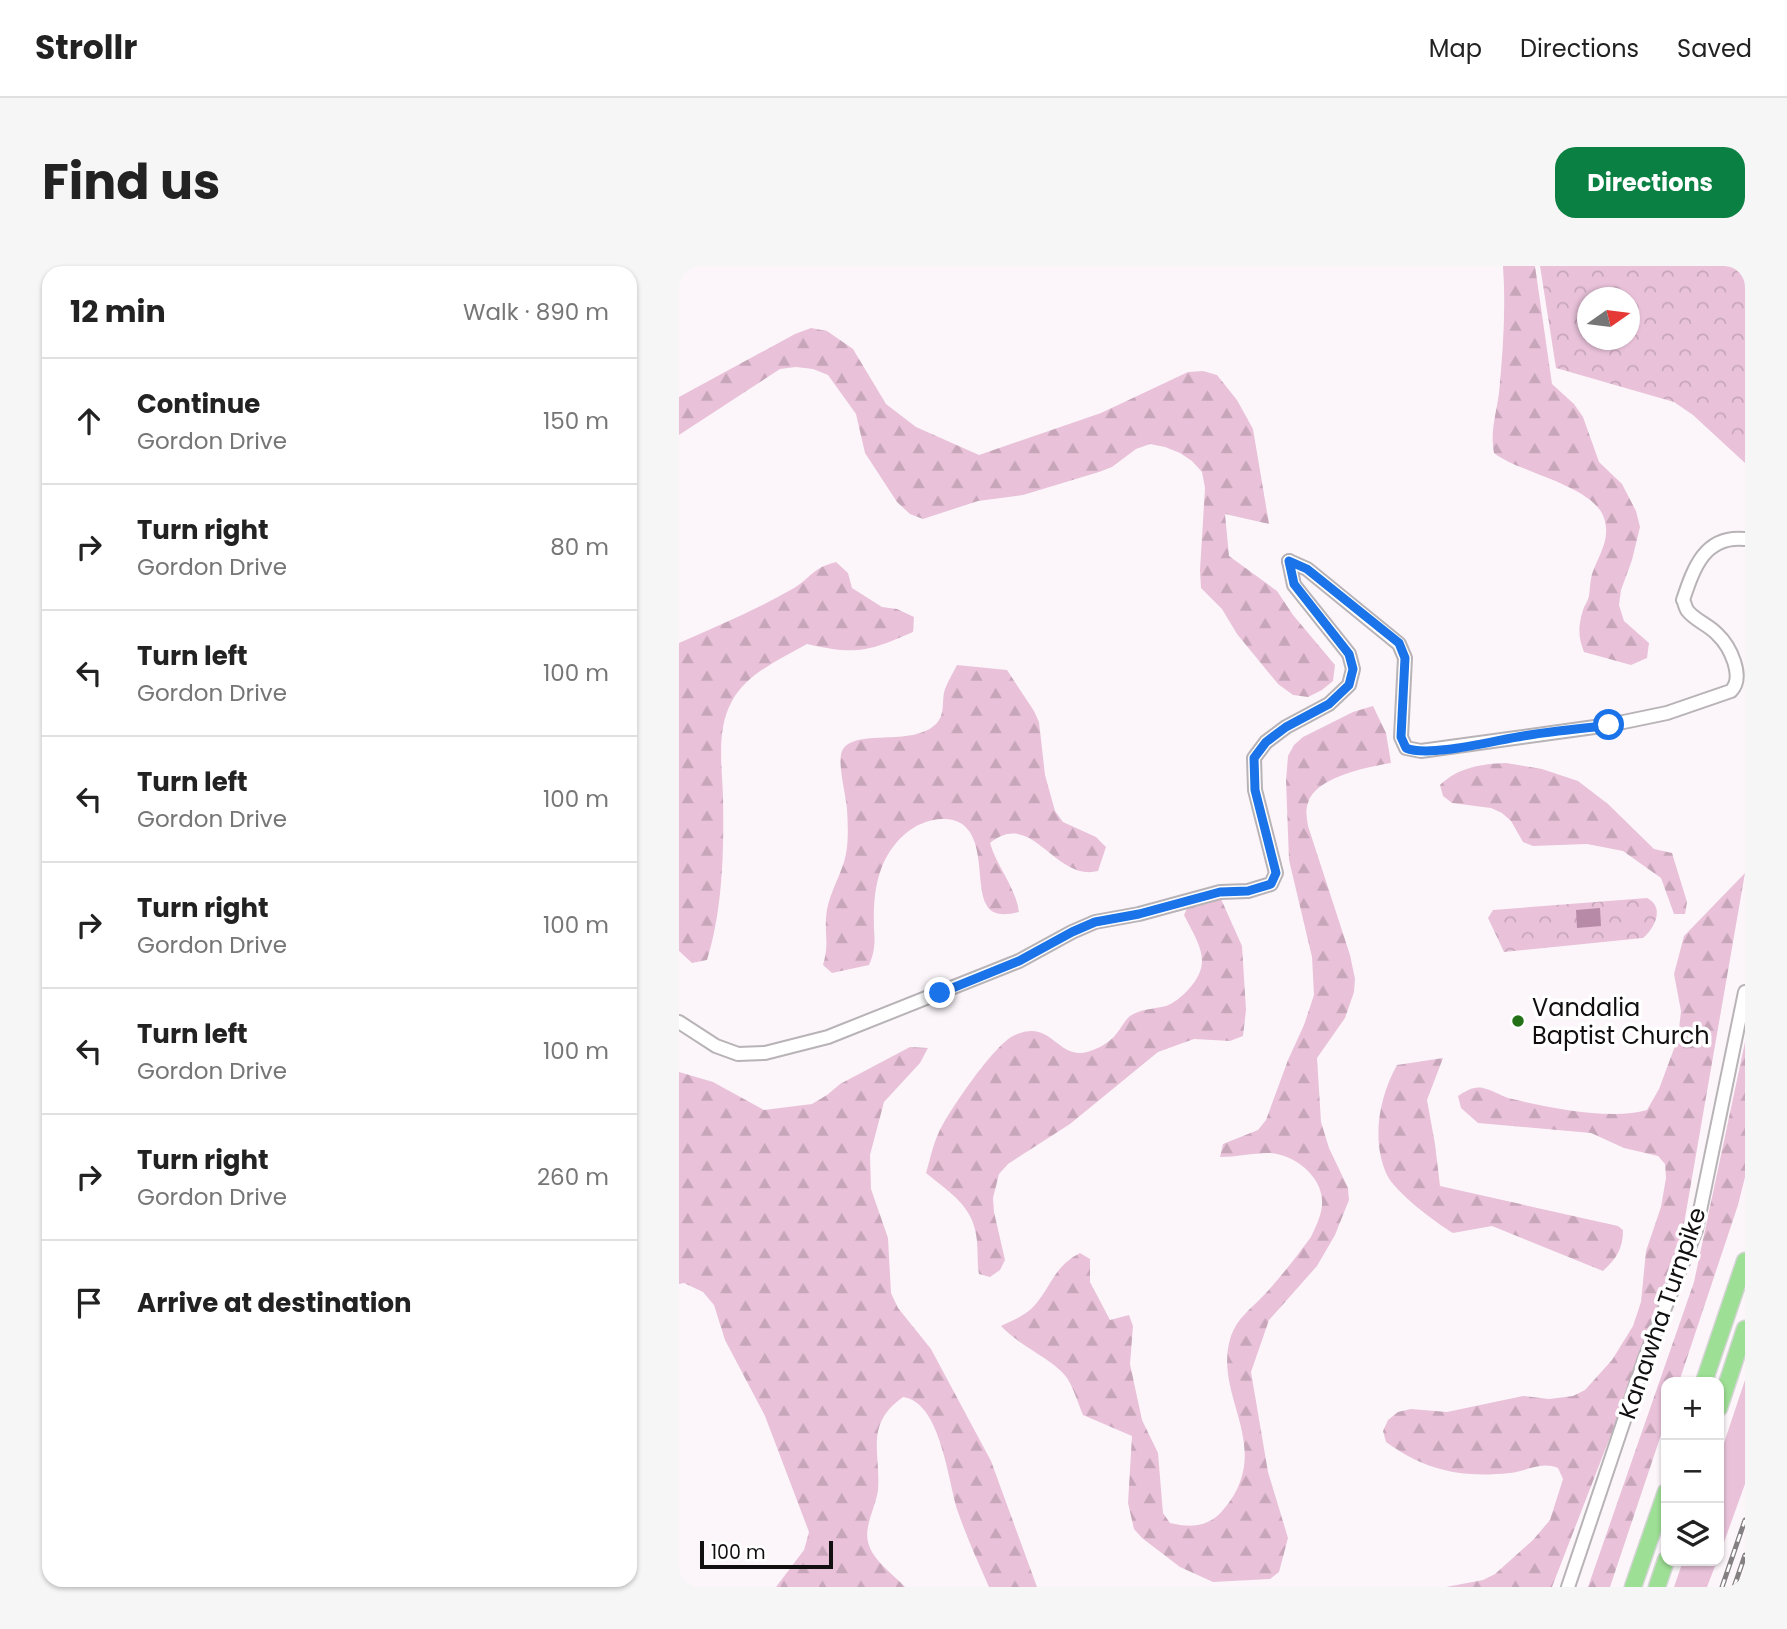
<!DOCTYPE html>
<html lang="en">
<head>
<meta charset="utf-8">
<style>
  :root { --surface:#fff; --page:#f6f6f6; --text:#222; --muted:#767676; --line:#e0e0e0; --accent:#0b8043 }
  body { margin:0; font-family:Poppins,sans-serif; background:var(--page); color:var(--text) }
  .controls { position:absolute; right:21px; bottom:21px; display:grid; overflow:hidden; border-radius:14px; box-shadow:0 2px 5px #0004 }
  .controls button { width:63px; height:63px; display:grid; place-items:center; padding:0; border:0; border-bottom:2px solid var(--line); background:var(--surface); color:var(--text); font:35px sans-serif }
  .compass { position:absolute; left:898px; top:21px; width:63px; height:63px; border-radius:50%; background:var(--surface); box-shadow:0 2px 5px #0004; rotate:76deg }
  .scale { position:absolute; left:21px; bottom:18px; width:133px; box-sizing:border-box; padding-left:7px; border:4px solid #110f10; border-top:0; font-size:19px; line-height:24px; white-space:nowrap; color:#110f10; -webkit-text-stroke:5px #fff; paint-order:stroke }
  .stop { position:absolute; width:21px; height:21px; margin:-16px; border:5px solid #1a73e8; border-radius:50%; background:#fff }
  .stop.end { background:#1a73e8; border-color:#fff; box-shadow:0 2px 7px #0008 }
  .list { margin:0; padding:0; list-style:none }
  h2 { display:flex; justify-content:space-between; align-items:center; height:91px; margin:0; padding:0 28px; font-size:30px }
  h2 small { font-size:23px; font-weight:400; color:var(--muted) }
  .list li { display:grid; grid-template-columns:46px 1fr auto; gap:21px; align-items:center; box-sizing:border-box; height:126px; padding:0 28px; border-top:2px solid var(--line) }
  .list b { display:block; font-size:26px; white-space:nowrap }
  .list p { margin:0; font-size:23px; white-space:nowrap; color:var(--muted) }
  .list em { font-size:23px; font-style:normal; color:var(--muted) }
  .icon { flex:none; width:38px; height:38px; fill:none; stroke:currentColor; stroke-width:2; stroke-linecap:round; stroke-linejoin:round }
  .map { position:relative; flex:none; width:1066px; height:1321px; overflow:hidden; border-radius:21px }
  header { display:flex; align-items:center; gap:42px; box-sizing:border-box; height:98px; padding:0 35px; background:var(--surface); border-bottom:2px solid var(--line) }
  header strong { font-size:33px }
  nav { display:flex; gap:38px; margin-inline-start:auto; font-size:24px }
  .intro { display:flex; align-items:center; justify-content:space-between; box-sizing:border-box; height:168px; padding:0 42px }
  h1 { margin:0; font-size:49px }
  .button { padding:18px 32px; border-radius:21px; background:var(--accent); color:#fff; font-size:24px; font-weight:700 }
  main { display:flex; gap:42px; padding:0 42px }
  aside { flex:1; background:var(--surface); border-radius:21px; box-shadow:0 2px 5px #0004 }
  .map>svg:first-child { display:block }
  .grass { fill:#e9c2da }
  .forest { fill:url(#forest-firs) }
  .park { fill:url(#park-crowns); fill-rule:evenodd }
  .water { fill:#b78ba7 }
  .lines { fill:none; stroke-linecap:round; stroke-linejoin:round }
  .secondary-casing { stroke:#b8b3b6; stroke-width:16 }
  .highway-casing { stroke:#d4d4d4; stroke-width:19 }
  .secondary { stroke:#fff; stroke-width:12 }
  .highway { stroke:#9ddf94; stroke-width:16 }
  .rail-casing { stroke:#848082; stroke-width:5 }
  .rail { stroke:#fff; stroke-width:2.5; stroke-dasharray:8; stroke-linecap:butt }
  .route { stroke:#1a73e8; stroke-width:9 }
  .poi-dot { fill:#237117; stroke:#fff; stroke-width:2.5 }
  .labels { text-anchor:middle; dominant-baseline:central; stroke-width:7; stroke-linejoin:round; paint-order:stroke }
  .poi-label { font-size:24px; fill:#110f10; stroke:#fff; text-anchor:start }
  .street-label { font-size:24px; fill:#110f10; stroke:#fff }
</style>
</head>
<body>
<header>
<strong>Strollr</strong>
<nav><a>Map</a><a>Directions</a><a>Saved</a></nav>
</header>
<div class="intro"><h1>Find us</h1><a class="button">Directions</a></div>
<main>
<aside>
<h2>12 min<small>Walk · 890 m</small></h2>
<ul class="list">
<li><svg class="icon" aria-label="ahead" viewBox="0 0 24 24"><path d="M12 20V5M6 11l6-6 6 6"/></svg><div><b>Continue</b><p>Gordon Drive</p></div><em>150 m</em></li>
<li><svg class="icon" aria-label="right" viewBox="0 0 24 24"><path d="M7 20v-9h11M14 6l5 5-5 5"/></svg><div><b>Turn right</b><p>Gordon Drive</p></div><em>80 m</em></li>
<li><svg class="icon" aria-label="left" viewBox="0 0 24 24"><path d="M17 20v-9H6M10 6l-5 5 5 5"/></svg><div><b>Turn left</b><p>Gordon Drive</p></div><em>100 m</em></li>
<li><svg class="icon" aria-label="left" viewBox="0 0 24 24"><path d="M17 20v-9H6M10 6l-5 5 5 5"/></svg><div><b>Turn left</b><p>Gordon Drive</p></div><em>100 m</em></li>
<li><svg class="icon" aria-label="right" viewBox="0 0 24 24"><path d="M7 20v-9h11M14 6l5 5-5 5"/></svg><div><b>Turn right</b><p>Gordon Drive</p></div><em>100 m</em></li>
<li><svg class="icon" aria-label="left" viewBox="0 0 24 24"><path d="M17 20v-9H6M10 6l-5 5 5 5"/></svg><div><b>Turn left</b><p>Gordon Drive</p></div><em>100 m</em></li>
<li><svg class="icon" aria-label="right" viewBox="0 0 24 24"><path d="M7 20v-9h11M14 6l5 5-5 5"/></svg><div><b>Turn right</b><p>Gordon Drive</p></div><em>260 m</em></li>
<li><svg class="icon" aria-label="arrive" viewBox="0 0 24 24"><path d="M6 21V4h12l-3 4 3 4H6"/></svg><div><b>Arrive at destination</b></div></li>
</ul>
</aside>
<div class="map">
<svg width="1066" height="1321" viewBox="0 0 1066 1321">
  <defs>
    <pattern id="forest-firs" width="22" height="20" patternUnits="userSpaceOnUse" patternTransform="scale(1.75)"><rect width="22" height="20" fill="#e9c2da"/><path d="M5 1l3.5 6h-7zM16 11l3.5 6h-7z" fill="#c7a6ba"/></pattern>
    <pattern id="park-crowns" width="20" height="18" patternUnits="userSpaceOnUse" patternTransform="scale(1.75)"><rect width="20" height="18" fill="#e9c2da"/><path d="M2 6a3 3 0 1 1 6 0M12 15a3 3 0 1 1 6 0" fill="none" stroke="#c7a6ba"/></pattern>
  </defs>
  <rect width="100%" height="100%" fill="#fcf6fa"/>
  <!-- grass -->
  <g class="grass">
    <polygon points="1066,1114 1066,1218 1040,1290 1040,1192"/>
    <polygon points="1004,1295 1038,1295 1028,1321 995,1321"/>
  </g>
  <!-- forest -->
  <g class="forest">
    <path d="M824,0h32l17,118 22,20 9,13 16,45 23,22 14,27 4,16 -8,33 -11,30 -2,15 5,16 25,22 -2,15 -16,7 -47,-13c-6,-15 -6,-26 -1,-42 1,-4 5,-9 6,-14 1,-8 1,-14 3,-22 7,-20 19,-34 12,-56 -11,-33 -85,-45 -110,-65 -4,-22 2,-38 5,-60 4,-43 7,-84 4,-127z"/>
    <polygon points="132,62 148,65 174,83 207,138 237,161 300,189 422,147 509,106 524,105 538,109 558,134 574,163 590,258 546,248 550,290 598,325 614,349 656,399 654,415 643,424 629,431 614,429 599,418 558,368 543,343 522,322 521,304 526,222 523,206 513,195 501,187 486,181 471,178 457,183 433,201 420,206 344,229 299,235 244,253 231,248 218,236 186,187 177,148 149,109 134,103 117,101 101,103 0,169 0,131 116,68"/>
    <path d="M157,296l12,11 4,15 30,19 15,2 17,8 -1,15c-45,20 -58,23 -106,12 -26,15 -60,29 -75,57 -16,29 -10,64 -9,95 1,54 0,113 -16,164l-15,3 -13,-12v-308c38,-17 79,-34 115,-55 18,-11 18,-20 42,-26z"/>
    <path d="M278,399l50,5 27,41 5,11 6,53 10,36 8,11 33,15 10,10 -8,24c-44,11 -65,-63 -108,-28 7,24 26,45 29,69 -12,3 -27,5 -33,-8 -12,-23 3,-83 -41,-85 -14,-1 -30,6 -40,15 -28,25 -32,58 -31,94 1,14 1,24 -5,37l-37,8 -9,-8c6,-20 2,-28 3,-47 1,-20 12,-37 18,-56 5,-16 4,-35 3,-53 -1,-14 -10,-46 -5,-58 12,-24 69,-3 94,-27 10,-10 5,-23 9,-35 3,-8 8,-16 12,-24z"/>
    <path d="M694,440l13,27 5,30c-23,4 -76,14 -83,40 -3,8 -1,15 0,23l42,129 5,24 -1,13 -9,26 -28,40 4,64 8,26 19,40 1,12 -14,35 -18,31 -48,54 -18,52 17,100 20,66 -9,34 -9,7 -57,3 -33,-15 -38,-29 -8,-9 -6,-26 4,-67 -49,-21c-5,-12 -9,-26 -16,-37 -12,-18 -48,-32 -66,-52 11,-5 25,-11 33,-20 18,-20 19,-39 46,-53l10,6v23l20,38 19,-5 4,11 -3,38 12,56 16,33 5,60 7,10c21,5 39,4 53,-13 54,-63 -12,-114 8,-174 7,-19 20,-27 33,-41 17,-18 32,-38 47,-58 5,-11 12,-24 11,-37 -1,-25 -29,-46 -53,-47 -17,0 -33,4 -49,4l3,-13 35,-14 8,-10 22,-60 16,-35 10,-30 -2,-38 -23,-97 -3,-79 2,-25 6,-11 9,-8 50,-25z"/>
    <path d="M827,497l36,6 36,12 30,23 46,45 18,4 15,49 -2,12h-11l-13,-36 -38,-27 -36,-7 -54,2 -10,-4 -12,-21 -9,-8 -11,-5 -39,-5 -9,-7 -3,-11c19,-18 41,-21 66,-22z"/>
    <path d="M1066,607l-68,391 -125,323h-106l37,-7 12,-6 38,-34 17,-20 13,-41 -5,-11c-18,-7 -30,3 -48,5 -48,5 -84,-2 -124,-31l-3,-11 5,-11 10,-8 13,-3 36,3 76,-16 26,3 24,-3 12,-6 27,-30 21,-34 8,-24 5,-51 15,-44 5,-29 -1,-14 -7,-8 -34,-8 -33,-15 -113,-10 -17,-15 -3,-12c8,-5 15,-10 25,-8 9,2 17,7 25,10 38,9 103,23 139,12l12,-21 19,-51 3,-27 -7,-37 10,-38z"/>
    <path d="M531,629l11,4 21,47 4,64 -3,26 -13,5 -36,-2 -36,13 -88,72 -62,40 -9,10 -6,24 1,14 11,48 -5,10 -10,7 -11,-3c-2,-11 -1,-22 -2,-33 -3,-35 -26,-47 -51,-68 4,-13 7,-29 13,-41 9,-20 55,-87 74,-96 36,-18 42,18 68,17 12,-1 29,-10 36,-20 5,-6 7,-12 13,-17 10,-7 24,-7 36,-10 8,-3 15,-9 21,-15 27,-28 12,-46 -3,-76l4,-9z"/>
    <polygon points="1066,776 1066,911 1059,939 1000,1116 987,1116 987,1154 931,1321 909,1321 1015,1016"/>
    <path d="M231,781l18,1 -8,15 -36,39 -14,53 1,34 17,49 3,55 7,15 33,41 60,112 46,126h-48c-11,-25 -22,-49 -31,-75 -10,-30 -17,-110 -55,-115 -39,28 -22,55 -25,93 -2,16 -14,36 -10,52 4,18 25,32 37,45h-129l28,-37 5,-18 -44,-116 -40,-76 -11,-35 -11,-13 -19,-9 -5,1v-212l34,10 51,28 48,-6 15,-9 13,-11z"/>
    <path d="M764,792l-16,42 8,44 5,42 178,40 5,4c0,19 -7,29 -20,41l-111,-45 -39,7c-17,-10 -58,-41 -66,-58 -16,-34 -8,-78 10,-110z"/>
  </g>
  <!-- park -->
  <g class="park">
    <path d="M861,0h205v197l-52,-48 -19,-13 -118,-34zM908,32h42v42h-42z"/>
    <path d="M968,632c18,9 8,30 -4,40l-139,14 -16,-34 5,-8z"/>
  </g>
  <!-- water -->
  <polygon class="water" points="921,642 922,660 898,662 897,644"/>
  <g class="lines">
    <!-- secondary casing -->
    <g class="secondary-casing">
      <g id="secondary">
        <path d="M610,295l18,8 92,75 6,14 -4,79 5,11 15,3 188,-26 58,-12 64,-22c14,-14 -1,-45 -14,-57 -8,-9 -23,-14 -30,-24 -1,-1 -3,-9 -4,-10 11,-33 22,-65 62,-61"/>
        <polyline points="0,756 37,780 59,788 86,787 149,771 340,695 393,666 416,656 460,648 541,626 569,625 592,618 597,607 576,524 575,492 587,476 607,461 650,438 670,419 674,403 670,388 615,319 610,295"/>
        <polyline points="889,1321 966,1092 1017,964 1066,726"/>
      </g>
    </g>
    <!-- highway casing -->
    <g class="highway-casing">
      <g id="highway">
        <polyline points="1025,1116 1066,995"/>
        <polyline points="1040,1142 1066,1063"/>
        <polyline points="954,1321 987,1226"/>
        <polyline points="978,1321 987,1294"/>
      </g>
    </g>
    <!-- secondary -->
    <use href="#secondary" class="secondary"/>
    <!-- highway -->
    <use href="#highway" class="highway"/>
    <!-- rail casing -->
    <g class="rail-casing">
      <g id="rail">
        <polyline points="1043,1321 1066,1254"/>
        <polyline points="1055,1321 1066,1289"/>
      </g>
    </g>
    <!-- rail -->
    <use href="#rail" class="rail"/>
  </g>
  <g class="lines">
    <!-- route -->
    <path class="route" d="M261,727l79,-32 53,-29 23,-10 44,-8 81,-22 28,-1 23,-7 5,-11 -21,-83 -1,-32 12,-16 20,-15 43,-23 20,-19 4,-16 -4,-15 -55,-70 -5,-23 18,8 92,74 6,15 -4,79 5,11c23,10 90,-8 117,-12 29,-5 58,-7 86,-11"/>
  </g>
  <!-- markers -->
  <circle class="poi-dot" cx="839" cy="755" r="7"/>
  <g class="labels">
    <!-- poi labels -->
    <g class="poi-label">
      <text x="853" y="741">Vandalia<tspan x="853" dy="28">Baptist Church</tspan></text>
    </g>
    <!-- street labels -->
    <g class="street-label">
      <text transform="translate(983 1047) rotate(-71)">Kanawha Turnpike</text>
    </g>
  </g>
</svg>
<div class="controls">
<button>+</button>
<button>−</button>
<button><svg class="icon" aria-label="layers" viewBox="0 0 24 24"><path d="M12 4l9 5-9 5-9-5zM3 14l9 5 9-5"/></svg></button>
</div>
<svg class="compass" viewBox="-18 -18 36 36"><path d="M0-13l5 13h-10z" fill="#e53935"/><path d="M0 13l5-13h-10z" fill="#767676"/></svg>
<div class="scale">100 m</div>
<div class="stop" style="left:930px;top:459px"></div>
<div class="stop end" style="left:261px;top:727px"></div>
</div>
</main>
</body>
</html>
